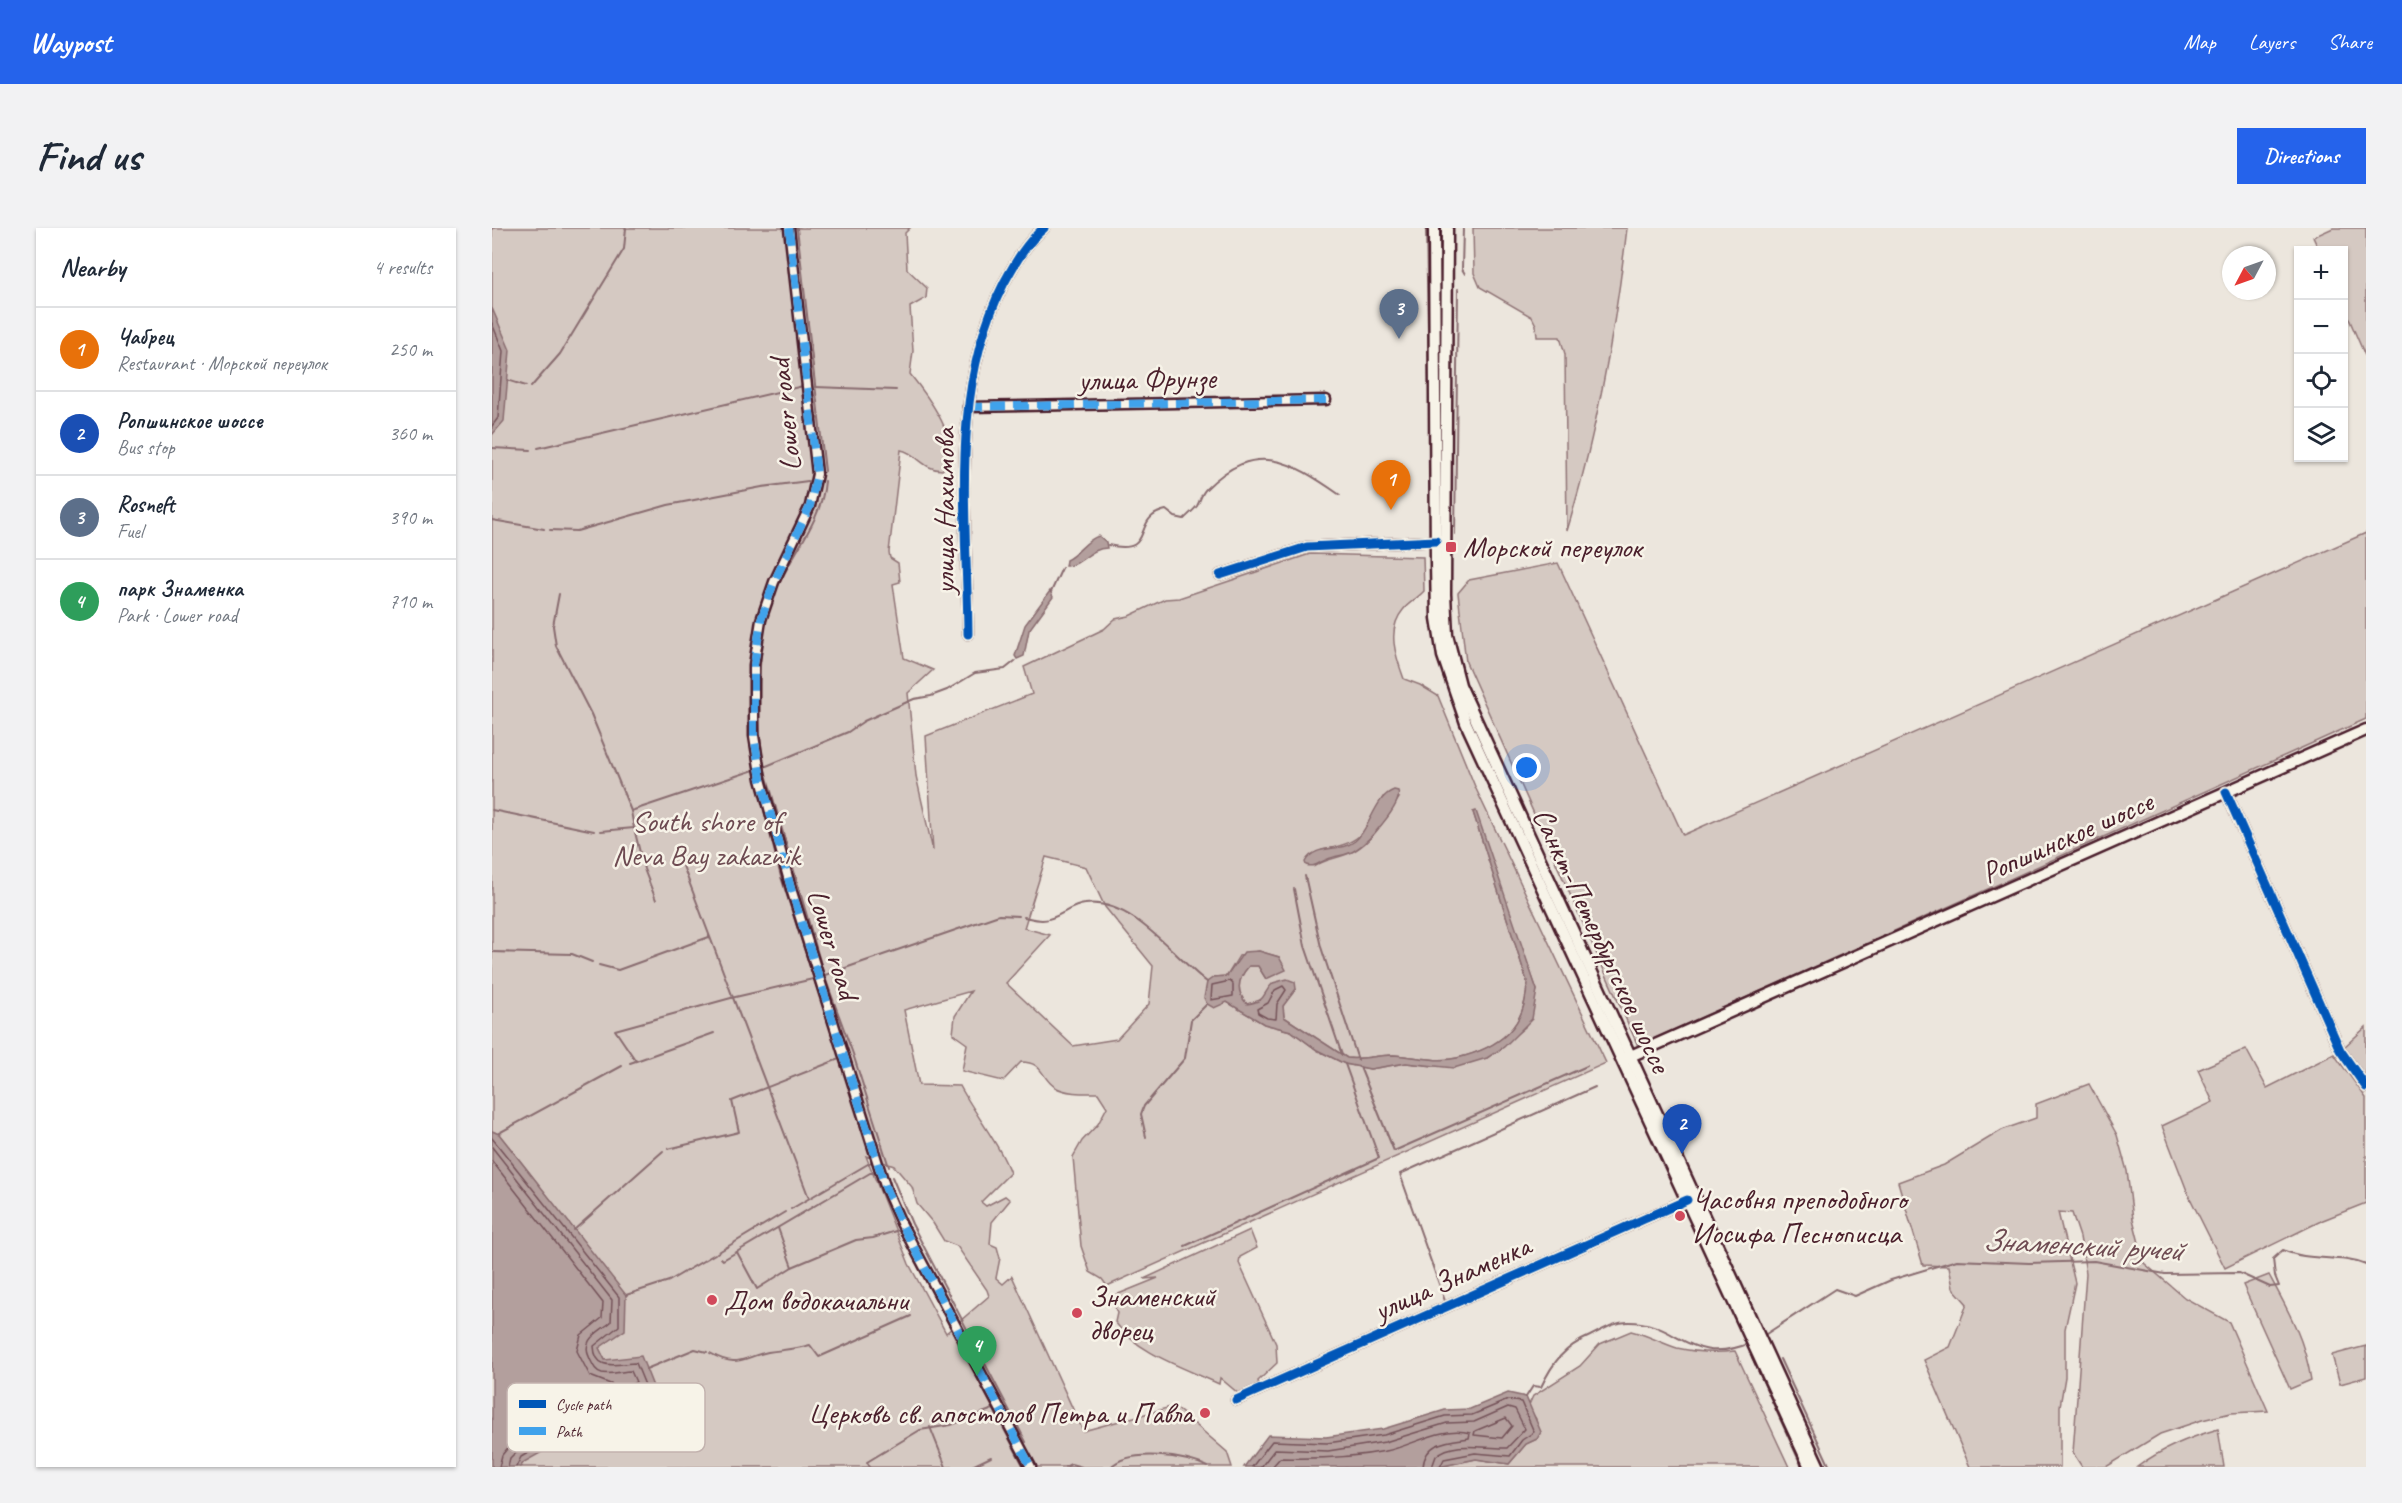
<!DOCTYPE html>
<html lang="en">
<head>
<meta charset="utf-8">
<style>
  :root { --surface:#fff; --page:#f2f2f3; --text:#1f2937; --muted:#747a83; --line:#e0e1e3; --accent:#2563eb }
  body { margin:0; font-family:Caveat,sans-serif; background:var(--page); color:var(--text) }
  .controls { position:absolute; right:18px; top:18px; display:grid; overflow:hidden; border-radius:0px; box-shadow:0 2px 4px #0004 }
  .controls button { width:54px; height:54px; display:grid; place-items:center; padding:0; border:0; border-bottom:2px solid var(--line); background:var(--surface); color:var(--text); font:30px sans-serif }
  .compass { position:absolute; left:1730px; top:18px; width:54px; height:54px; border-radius:50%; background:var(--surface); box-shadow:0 2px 4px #0004; rotate:229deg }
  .you { position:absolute; left:1035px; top:540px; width:21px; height:21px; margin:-15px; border:4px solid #fff; border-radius:50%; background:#1a73e8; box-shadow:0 0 0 9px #1a73e833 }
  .badge { display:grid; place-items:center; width:39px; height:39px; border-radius:50%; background:var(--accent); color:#fff; font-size:20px; font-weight:700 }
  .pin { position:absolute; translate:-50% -50px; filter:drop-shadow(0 2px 3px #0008) }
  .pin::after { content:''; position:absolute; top:32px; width:21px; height:18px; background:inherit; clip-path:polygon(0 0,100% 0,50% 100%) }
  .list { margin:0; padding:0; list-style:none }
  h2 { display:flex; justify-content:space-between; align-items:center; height:78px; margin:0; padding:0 24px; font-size:26px }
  h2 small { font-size:20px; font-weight:400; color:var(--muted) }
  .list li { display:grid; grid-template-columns:39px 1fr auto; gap:18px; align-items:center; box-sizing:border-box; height:84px; padding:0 24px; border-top:2px solid var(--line) }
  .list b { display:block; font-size:22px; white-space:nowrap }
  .list p { margin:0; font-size:20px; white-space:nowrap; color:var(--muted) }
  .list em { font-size:20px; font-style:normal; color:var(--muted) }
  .icon { flex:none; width:33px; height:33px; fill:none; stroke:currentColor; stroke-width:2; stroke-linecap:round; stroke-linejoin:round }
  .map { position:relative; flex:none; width:1874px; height:1239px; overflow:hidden; border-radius:0px }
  header { display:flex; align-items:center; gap:36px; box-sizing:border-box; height:84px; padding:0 30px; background:var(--accent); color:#fff }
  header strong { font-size:28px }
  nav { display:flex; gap:33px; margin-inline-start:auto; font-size:21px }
  .intro { display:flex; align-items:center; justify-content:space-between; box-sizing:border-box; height:144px; padding:0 36px }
  h1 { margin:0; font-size:42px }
  .button { padding:15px 27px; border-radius:0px; background:var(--accent); color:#fff; font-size:21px; font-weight:700 }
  main { display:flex; gap:36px; padding:0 36px }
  aside { flex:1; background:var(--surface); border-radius:0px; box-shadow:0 2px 4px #0004 }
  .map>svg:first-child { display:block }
  .green { fill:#d5c9c2; stroke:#907476; stroke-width:1.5; fill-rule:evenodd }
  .water { fill:#b39f9d; stroke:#896c6f; stroke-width:1.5 }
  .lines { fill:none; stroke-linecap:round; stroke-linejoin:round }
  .shore { stroke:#745259; stroke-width:1.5 }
  .stream { stroke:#896c6f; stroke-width:2 }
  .minor-casing { stroke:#4a1f2b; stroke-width:13 }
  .major-casing { stroke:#4a1f2b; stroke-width:15 }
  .minor { stroke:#f7f3e8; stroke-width:8 }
  .major { stroke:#f7f3e8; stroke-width:10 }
  .quiet { stroke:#40a2eb; stroke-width:8; stroke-dasharray:15 8; stroke-linecap:butt }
  .cycleway-casing { stroke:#f7f3e8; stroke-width:13 }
  .cycleway { stroke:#0057b8; stroke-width:9 }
  .poi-dot { fill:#d1495b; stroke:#f7f3e8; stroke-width:2 }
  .labels { text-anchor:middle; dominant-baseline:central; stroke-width:5; stroke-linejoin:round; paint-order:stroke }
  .street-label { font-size:30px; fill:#4a1f2b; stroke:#f7f3e8 }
  .poi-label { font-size:30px; fill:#4a1f2b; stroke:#f7f3e8; text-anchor:start }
  .park-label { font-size:30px; fill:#6d4a51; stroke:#f7f3e8 }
  .water-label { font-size:32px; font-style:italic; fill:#6f4c53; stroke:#f7f3e8 }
  .key { fill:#f7f3e8; stroke:#c3b3af; stroke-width:1.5 }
  .key-label { font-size:16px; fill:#4a1f2b }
</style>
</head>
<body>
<header>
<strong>Waypost</strong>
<nav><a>Map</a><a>Layers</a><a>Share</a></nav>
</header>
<div class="intro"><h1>Find us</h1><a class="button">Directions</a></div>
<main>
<aside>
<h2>Nearby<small>4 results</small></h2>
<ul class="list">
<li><span class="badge" style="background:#e8710a">1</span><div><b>Чабрец</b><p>Restaurant · Морской переулок</p></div><em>250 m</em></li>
<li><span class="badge" style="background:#1a4fb4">2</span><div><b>Ропшинское шоссе</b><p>Bus stop</p></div><em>360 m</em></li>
<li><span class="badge" style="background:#5c6f8a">3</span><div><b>Rosneft</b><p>Fuel</p></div><em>390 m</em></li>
<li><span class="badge" style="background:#2e9e5b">4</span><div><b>парк Знаменка</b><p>Park · Lower road</p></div><em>710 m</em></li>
</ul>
</aside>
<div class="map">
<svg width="1874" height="1239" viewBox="0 0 1874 1239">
  <rect width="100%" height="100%" fill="#ece6dd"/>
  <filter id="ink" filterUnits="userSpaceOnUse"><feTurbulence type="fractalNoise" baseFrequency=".0167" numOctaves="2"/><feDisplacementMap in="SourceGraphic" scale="12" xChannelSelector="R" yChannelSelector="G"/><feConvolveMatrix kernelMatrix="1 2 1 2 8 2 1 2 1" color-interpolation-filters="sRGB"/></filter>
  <g filter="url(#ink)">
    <!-- green -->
    <g class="green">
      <path d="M0,0h418l-5,5 2,36 20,19 -1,10 -16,9 3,44 -3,23c19,24 42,55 42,86l-10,10c-19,0 -25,-17 -41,-20l-12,102 1,6 8,5 2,19 -7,2 11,74 29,12 -25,23 8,83 17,75 -7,-115 106,-42 -8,-27 80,-38 11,-10 14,-3 36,-17 14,-1 131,-44 113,3 1,34c-6,7 -16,12 -21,19 -17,20 -7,47 1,69l16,6 18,11 38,93 130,274 -499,223 -5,-7 -12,-7 -9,-26 -8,-89 9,-16 16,-17 9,-17 -9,-14c-12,0 -32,1 -43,-6 -15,-10 -11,-25 -34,-25l-18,19 -41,-10 5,-27 -14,-10 2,-18 16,-25 -67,19 15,75 41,1c15,28 40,59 50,87l-29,29 5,4 19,-10 5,4 -18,22 -2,22 7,3 3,11 -4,20 7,6 9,-8 71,155 91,-25 53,46 5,15h-712l85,-107 -6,-12 26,-53 -126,-161 -7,-3zM891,569l16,1c-13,19 -24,41 -45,53 -13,7 -27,7 -39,15l7,-16c42,-7 42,-18 61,-53zM981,584l64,178 -12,37 -38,31 -54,8 -27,-3 -36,6 -25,-5 -28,-14 -26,-19 -27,-7 -37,-22 -6,2 -7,-27 13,-1 12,-20 20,-5 20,6 -13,22 -8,-13h-9c-11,12 -14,25 -2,38l17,-5 3,-5h24l-8,12 1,11 63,41c16,2 30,-3 46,-3 21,1 43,8 64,3 42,-10 70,-31 70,-77zM554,629l40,10 19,40 48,59 -4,38 -32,35 -44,7 -67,-63 44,-48 -26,-7zM374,928l28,10 18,21 5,17 16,19 11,18 13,5 30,44 2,6 -43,37 -37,-69z"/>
      <path d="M981,0h154c-12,103 -30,204 -60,303l-2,-177 -5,-17h-23l-1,-12 -4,-8 -52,-30 -6,-14z"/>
      <polygon points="1841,0 1874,0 1874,130 1852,79 1852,22 1827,22 1821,9"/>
      <polygon points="1874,305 1874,491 1146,818 974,434 966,365 977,352 1066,335 1191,607"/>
      <polygon points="1874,799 1874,850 1851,820"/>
      <polygon points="1754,821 1775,860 1842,826 1874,870 1874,975 1831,992 1733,1040 1697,968 1670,898 1721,874 1706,842"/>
      <polygon points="1597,856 1625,907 1635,943 1641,991 1652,1035 1693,1070 1737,1094 1776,1183 1739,1185 1710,1192 1668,1206 1614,1239 1590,1239 1581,1225 1594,1045 1588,1009 1580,985 1566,984 1583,1055 1573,1101 1573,1149 1568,1178 1568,1239 1478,1239 1432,1132 1458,1119 1475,1076 1461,1060 1457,1038 1431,1037 1406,954 1452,937 1510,902 1544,890 1544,876"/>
      <path d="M758,1002l7,18 -17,9 -1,6 37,81 1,19 -19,18 2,10 -5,6 -10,2 -25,-21 -1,6c-34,-16 -81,-30 -104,-62l2,-9 -6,-16 47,-19 -14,1z"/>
      <path d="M1777,1047c19,35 36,65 42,105l-21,9 -47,-104z"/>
      <path d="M1139,1103c17,4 30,12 46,17 17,4 40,5 58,3l54,116h-351l38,-8 33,5 17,-20 11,-5 -1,-20 -8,-12 5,-11 47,-30 20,-22z"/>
      <polygon points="1874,1118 1874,1149 1848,1156 1840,1127"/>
      <path d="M1726,1201l6,38h-87c26,-19 51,-29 81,-38z"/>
    </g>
    <!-- water -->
    <g class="water">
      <polygon points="0,80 18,122 12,193 0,207"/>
      <path d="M607,308l7,6 1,6c-18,0 -26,19 -42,18l1,-6c12,-5 20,-21 33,-24z"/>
      <polygon points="558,363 561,369 537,402 532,428 525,431 523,428 533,397"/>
      <path d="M902,562l4,1c5,14 -31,52 -43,59 -9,6 -18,5 -27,9 -9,3 -13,9 -22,6l-1,-3c10,-19 35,-9 50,-21 16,-13 19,-44 39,-51z"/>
      <path d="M984,583l61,179 -5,29 -28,28 -17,11 -33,10 -48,-5 -36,6 -25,-5 -28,-14 -26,-19 -27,-7 -37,-22 -13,6 -7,-4 -3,-6 3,-16 7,-5 13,-1 17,-24 15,-1 20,6 7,13 -20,9 -8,-13h-9c-11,12 -14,25 -2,38 21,-3 14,-10 26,-21l14,-4 8,3 1,7 -13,17 1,11 63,41c16,2 30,-3 46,-3 21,1 43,8 64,3 42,-10 70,-31 70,-77l-54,-169z"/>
      <polygon points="0,903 7,906 134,1067 133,1102 107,1120 113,1132 149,1128 162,1161 32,1234 28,1239 0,1239"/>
      <polygon points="1016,1165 1034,1169 1049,1204 1045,1211 1034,1216 1017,1236 984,1231 946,1239 752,1239 776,1207 834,1209 891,1201 953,1182 978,1181"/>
    </g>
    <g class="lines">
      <!-- shore -->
      <g class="shore">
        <polyline points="0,95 11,123 6,190 0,198"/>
        <polygon points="738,753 741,756 741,768 719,772 720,757"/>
        <polygon points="791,758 794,762 785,776 784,791 775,790 766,785 765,781 776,775 783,762"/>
        <path d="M0,910l127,159v29l-25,20c1,27 24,17 42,17l9,22 -124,72 -5,10"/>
        <path d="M0,919l120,153 -1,22c-13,11 -31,17 -21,37 3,6 5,12 12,14 9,2 20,-2 29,-2l5,11 -119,69 -7,7 -2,9"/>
        <polyline points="0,933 111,1075 110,1090 89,1107 85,1123 98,1148 121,1157 19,1216 10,1227 7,1239"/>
        <polygon points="1014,1190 1020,1198 1010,1210 982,1207 983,1203"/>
        <polyline points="760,1239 780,1213 835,1215 892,1207 953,1188 980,1187 1016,1172 1029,1174 1042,1204 1030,1212 1018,1228 983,1225 952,1231 948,1239"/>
        <path d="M769,1239l14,-18 53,2 57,-9 62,-19 27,-1 34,-15 7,2 10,20 -18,19c-22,1 -53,-8 -71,8l-4,11"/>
        <path d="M780,1239l8,-9c36,1 70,0 106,-7 26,-5 57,-26 84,-18l-1,5c-20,3 -44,3 -46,29"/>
      </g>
      <!-- stream -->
      <g class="stream">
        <polyline points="305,0 333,243"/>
        <polyline points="934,0 938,208"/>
        <polyline points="971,0 970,41 973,46"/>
        <polyline points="296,33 303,90"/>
        <polyline points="15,152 34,158"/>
        <polyline points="39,159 68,126 132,21 134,0"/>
        <polyline points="323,159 404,162"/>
        <polyline points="0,220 39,222"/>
        <polyline points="46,220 311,158"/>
        <polyline points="937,223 938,248"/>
        <path d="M333,253c-3,43 -38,77 -52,117 -17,45 -17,122 -9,169l60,208 29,79 36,113"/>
        <polyline points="0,292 52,301"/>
        <polyline points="58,302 85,303 176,277 270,259 316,253"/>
        <polyline points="963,306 966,61"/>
        <path d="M616,317c50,11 21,-27 58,-35l9,7 9,2c4,-4 10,-9 13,-13 3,-5 4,-12 9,-17 49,-49 84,-29 134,6"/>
        <polyline points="559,364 570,340"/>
        <polyline points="67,366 61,398 64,418 99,486 139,583"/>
        <polyline points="272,539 356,504 372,493 422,471 439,468 455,462 483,445 513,441 523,433"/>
        <polyline points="0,582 102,603"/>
        <polyline points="142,600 152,641 164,672"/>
        <polyline points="109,603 142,600 139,583 262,542 289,649 381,933 299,981"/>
        <polyline points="188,630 317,970"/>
        <polyline points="813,648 829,719 866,832"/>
        <polyline points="802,661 813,718 850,827"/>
        <path d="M532,689c5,1 12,3 18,3 15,0 28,-15 43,-16 47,-6 87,51 122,78"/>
        <polyline points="0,724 80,726 100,734"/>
        <polyline points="107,737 126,742 217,709"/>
        <polyline points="333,747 507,687 527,688"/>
        <polyline points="144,833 222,805"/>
        <polyline points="138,835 144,833 123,802 239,770 321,751"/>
        <polyline points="868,839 902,923 1095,838"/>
        <polyline points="7,905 130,838"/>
        <polyline points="654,909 649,886 652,878 693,830 699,792 715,776"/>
        <polyline points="176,921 247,904 240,873 347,831"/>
        <polyline points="400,949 420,996 534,1214"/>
        <polyline points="405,995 418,1022"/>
        <polyline points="286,1000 300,1039"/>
        <polyline points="82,1002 171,923"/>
        <polyline points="693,1018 887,930 853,836"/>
        <polyline points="245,1024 265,1061 300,1039 364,1012 381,1010 407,1002"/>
        <polyline points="225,1025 293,984"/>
        <polyline points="420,1026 532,1239"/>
        <polyline points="229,1030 231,1032 378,945 383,945 389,960"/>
        <polyline points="134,1067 177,1053 223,1026"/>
        <polyline points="953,1073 908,946 1103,859"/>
        <path d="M1271,1108l72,-47 20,7 36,-16 66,-20 72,3 65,-2 71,13 74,-1 31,14 9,-1 -4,-10 -2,-17 10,-9c26,12 56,4 83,15"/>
        <path d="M218,1125c28,16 33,4 58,-1 14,-2 28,-3 42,-7l9,12 92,-41"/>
        <polyline points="1260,1129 1310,1239"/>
        <polyline points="1288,1131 1338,1239"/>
        <polyline points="154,1141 203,1121 215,1124"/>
        <path d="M1034,1169l7,-11 8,1c12,-25 23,-40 49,-51 13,-6 23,-14 38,-14 50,-1 61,46 122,21"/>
        <polyline points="438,1199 454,1239"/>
        <polyline points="378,1239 375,1234 428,1202 459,1197 501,1181"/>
        <polyline points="478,1239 499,1229"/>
        <polyline points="573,1239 579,1236 590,1239"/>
        <path d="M619,1239c18,-19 76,-11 97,0"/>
      </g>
      <!-- minor casing -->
      <g class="minor-casing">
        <g id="minor">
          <polyline points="297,0 325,246 318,278 282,354 269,392 262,437 262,508 269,551 300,664 394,961 409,995 539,1239"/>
          <polyline points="476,179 834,172"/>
          <polyline points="728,347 815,319 944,313"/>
          <path d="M476,406c-1,-117 -19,-244 36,-351 11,-20 22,-40 40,-55"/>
          <polyline points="1734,564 1848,822 1874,859"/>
          <polyline points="744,1172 1195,972"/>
        </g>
      </g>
      <!-- major casing -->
      <g class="major-casing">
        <g id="major">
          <polyline points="942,0 944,334 945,390 951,428 974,495 1318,1239"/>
          <polyline points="955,0 953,366 955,407 968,457 1327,1239"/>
          <polyline points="1134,830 1874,502"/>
        </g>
      </g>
      <!-- minor -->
      <use href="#minor" class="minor"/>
      <!-- major -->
      <use href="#major" class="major"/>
      <!-- quiet -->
      <g class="quiet">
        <polyline points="297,0 325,246 318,278 282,354 269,392 262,437 262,508 269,551 300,664 394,961 409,995 539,1239"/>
        <polyline points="476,179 834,172"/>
      </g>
      <!-- cycleway casing -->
      <g class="cycleway-casing">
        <g id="cycleway">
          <polyline points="728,347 815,319 944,313"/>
          <path d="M476,406c-1,-117 -19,-244 36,-351 11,-20 22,-40 40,-55"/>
          <polyline points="1734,564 1848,822 1874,859"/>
          <polyline points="744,1172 1195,972"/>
        </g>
      </g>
      <!-- cycleway -->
      <use href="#cycleway" class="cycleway"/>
    </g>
  </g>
  <!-- markers -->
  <g class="poi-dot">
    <rect x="953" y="313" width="12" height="12" rx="3"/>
    <circle cx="1188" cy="988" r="6"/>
    <circle cx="220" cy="1072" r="6"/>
    <circle cx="585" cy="1085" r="6"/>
    <circle cx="713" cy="1185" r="6"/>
  </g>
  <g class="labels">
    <!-- street labels -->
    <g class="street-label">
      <text transform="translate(655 151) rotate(-1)">улица Фрунзе</text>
      <text transform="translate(293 187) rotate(-96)">Lower road</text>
      <text transform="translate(452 283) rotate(-90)">улица Нахимова</text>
      <text transform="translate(1575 609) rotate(-24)">Ропшинское шоссе</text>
      <text transform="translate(1110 712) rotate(65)">Санкт-Петербургское шоссе</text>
      <text transform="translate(341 716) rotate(73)">Lower road</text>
      <text transform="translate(960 1050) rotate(-24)">улица Знаменка</text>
    </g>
    <!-- poi labels -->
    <g class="poi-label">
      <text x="971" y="319">Морской переулок</text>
      <text x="1200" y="971">Часовня преподобного<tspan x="1200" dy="34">Иосифа Песнописца</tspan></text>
      <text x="597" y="1068">Знаменский<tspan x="597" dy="34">дворец</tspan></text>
      <text x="232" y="1072">Дом водокачальни</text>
      <text x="701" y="1185" text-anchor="end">Церковь св. апостолов Петра и Павла</text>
    </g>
    <!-- park labels -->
    <g class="park-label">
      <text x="214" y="593">South shore of<tspan x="214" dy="34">Neva Bay zakaznik</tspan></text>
    </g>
    <!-- water labels -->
    <g class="water-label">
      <text transform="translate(1590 1017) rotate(3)">Знаменский ручей</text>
    </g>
  </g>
  <!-- legend -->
  <rect x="15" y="1155" width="198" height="69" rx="9" class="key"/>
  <rect x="27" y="1172" width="27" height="8" fill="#0057b8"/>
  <rect x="27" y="1199" width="27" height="8" fill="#40a2eb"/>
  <g class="key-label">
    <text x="64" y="1182">Cycle path</text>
    <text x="64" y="1209">Path</text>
  </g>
</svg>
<div class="controls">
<button>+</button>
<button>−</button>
<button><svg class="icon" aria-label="locate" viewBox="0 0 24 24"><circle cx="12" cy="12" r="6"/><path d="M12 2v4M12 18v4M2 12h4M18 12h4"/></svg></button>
<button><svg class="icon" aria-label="layers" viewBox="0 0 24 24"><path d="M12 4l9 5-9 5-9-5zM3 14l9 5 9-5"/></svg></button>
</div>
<svg class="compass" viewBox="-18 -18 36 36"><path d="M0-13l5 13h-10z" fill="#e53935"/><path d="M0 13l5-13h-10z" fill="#747a83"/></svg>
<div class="you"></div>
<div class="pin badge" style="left:899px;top:282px;background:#e8710a">1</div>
<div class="pin badge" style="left:1190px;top:926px;background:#1a4fb4">2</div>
<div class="pin badge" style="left:907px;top:111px;background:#5c6f8a">3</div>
<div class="pin badge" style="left:485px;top:1148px;background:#2e9e5b">4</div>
</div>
</main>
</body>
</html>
